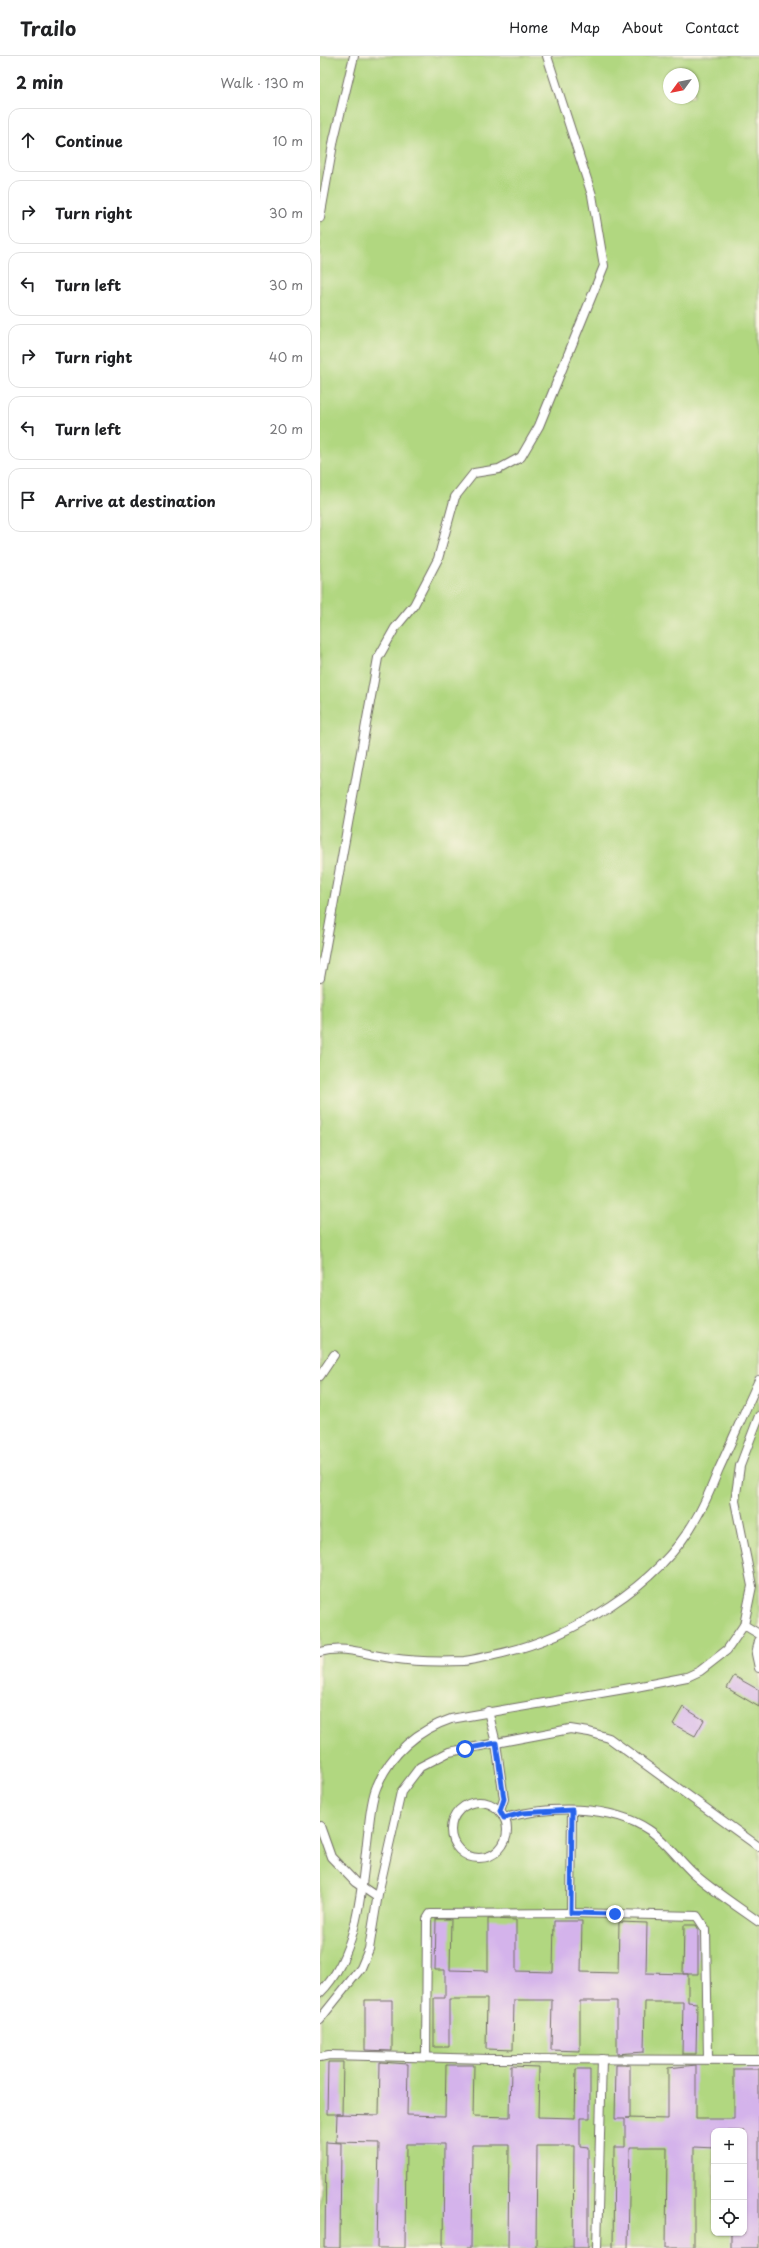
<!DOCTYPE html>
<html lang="en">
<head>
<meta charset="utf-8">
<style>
  :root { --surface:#fff; --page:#f2f2f2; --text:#202124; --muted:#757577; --line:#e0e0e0 }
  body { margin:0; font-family:"Playpen Sans",sans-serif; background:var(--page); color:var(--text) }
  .controls { position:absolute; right:12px; bottom:12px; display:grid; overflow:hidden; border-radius:8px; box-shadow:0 1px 3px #0004 }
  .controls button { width:36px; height:36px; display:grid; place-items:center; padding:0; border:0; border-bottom:1px solid var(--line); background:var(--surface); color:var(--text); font:20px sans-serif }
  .compass { position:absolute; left:343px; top:12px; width:36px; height:36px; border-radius:50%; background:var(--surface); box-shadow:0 1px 3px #0004; rotate:237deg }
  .stop { position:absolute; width:12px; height:12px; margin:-9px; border:3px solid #2563eb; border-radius:50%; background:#fff }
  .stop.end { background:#2563eb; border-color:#fff; box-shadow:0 1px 4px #0008 }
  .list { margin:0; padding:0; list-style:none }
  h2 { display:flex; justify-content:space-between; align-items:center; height:52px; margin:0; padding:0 16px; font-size:17px }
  h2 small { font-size:13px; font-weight:400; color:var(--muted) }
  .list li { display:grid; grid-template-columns:26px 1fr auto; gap:12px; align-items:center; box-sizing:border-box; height:64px; margin:0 8px 8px; padding:0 8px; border:1px solid var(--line); border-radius:12px }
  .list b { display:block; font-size:15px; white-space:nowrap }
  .list em { font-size:13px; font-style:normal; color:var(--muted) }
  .icon { flex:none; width:22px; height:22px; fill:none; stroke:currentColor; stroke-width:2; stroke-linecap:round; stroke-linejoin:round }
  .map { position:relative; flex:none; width:439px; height:2192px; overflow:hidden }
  header { display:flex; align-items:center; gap:24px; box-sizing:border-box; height:56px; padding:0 20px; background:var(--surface); border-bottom:1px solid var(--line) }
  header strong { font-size:19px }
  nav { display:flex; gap:22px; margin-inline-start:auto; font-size:14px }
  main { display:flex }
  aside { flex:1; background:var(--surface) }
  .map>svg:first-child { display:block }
  .green { fill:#b1d780; stroke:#6e8156; fill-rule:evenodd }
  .building { fill:#d4b3eb }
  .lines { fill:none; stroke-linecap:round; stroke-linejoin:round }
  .lane-casing { stroke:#726e66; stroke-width:10 }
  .lane { stroke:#fff; stroke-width:8 }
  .route { stroke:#2563eb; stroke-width:5 }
</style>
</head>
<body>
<header>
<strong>Trailo</strong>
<nav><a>Home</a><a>Map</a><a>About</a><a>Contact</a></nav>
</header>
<main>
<aside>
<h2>2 min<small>Walk · 130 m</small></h2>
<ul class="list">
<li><svg class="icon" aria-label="ahead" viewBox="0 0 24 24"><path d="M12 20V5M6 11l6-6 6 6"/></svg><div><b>Continue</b></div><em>10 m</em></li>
<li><svg class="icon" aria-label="right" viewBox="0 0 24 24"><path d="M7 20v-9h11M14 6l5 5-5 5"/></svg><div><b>Turn right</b></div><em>30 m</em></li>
<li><svg class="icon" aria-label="left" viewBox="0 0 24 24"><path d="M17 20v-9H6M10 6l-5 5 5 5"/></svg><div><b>Turn left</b></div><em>30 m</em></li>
<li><svg class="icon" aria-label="right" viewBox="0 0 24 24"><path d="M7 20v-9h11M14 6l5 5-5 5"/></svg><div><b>Turn right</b></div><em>40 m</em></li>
<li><svg class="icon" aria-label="left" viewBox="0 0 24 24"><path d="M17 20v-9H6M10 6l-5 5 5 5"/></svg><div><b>Turn left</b></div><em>20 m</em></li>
<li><svg class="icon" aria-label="arrive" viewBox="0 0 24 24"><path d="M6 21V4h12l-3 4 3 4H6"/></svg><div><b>Arrive at destination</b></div></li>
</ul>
</aside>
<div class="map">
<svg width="439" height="2192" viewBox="0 0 439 2192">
  <rect width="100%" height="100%" fill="#fcf5e5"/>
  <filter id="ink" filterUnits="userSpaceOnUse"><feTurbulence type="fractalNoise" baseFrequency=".025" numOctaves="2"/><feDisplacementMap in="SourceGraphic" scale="8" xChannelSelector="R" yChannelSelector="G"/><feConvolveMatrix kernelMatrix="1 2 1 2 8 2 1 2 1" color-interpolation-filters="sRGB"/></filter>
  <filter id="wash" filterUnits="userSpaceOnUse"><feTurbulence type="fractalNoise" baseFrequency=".012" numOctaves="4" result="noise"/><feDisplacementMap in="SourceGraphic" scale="16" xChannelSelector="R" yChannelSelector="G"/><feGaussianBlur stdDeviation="0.9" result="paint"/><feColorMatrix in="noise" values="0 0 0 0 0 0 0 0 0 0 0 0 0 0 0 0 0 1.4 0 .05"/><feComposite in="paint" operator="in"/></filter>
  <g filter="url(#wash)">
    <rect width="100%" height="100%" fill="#f5ebd3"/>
    <!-- green -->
    <path class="green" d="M0,0h439v2192h-439zM349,18h24v24h-24zM394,2075h30v102h-30z"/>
    <g id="blocks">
      <!-- building -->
      <g class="building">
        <polygon points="414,1620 439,1634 439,1651 407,1632"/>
        <polygon points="363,1651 384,1664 375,1680 353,1668"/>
        <polygon points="116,1863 131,1863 130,1914 168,1915 168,1863 196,1864 196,1915 233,1916 234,1865 262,1865 261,1916 298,1917 299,1866 327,1867 326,1917 368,1918 368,1946 377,1947 376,1998 362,1998 363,1946 325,1946 324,1996 297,1998 297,1945 260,1945 260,1995 231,1994 232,1944 194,1944 193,1994 166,1993 167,1943 129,1943 129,1991 114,1991 114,1942 125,1942 125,1914 115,1914"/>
        <polygon points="364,1869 376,1869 378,1872 378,1918 363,1918"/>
        <polygon points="45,1944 72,1944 72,1995 45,1994"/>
        <polygon points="8,2006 23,2006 22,2058 7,2058"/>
        <polygon points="60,2006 88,2008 87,2059 125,2060 126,2009 154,2009 153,2060 190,2061 191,2010 219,2011 218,2061 255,2062 256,2013 270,2013 270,2062 260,2062 260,2090 268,2091 268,2192 253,2192 254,2090 217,2090 216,2192 188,2192 189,2089 152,2089 151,2192 123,2192 124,2088 86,2088 85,2192 57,2192 59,2087 16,2086 17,2058 59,2059"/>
        <polygon points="296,2009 310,2009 310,2062 306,2062 348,2063 348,2012 376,2009 376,2063 414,2063 414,2013 439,2013 439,2192 411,2192 411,2177 424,2177 424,2075 394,2075 394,2092 374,2091 374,2192 346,2192 347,2091 310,2091 308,2192 293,2192 294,2091 305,2091 305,2063 295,2063"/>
        <polygon points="6,2086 21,2087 20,2192 5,2192"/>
      </g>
    </g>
  </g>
  <g filter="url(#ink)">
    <use href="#blocks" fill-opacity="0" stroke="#726e66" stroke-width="1"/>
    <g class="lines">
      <!-- lane casing -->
      <g class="lane-casing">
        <g id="lane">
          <polyline points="0,162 14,83 34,0"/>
          <polyline points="0,922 58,602 75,572 94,549 118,503 135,441 154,417 179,413 201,401 219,370 284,210 272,139 227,0"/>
          <polyline points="0,1320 14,1299"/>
          <polyline points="424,1569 439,1578"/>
          <polyline points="439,1585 436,1598 439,1612"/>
          <path d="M0,1596c26,-7 46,3 71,6 25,4 48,4 73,3 10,-1 20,-4 30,-6 76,-16 166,-69 204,-140 8,-14 14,-29 20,-44 14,-30 27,-61 41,-91"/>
          <polyline points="168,1655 176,1687 184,1743 180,1755"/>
          <circle cx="159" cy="1774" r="28"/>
          <path d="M184,1762c43,-12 107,-14 145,12 17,11 29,29 44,43 20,18 44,33 66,49"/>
          <polyline points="0,1770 11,1801 35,1826 57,1841"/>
          <polyline points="251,1857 252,1754"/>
          <path d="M0,1937c39,-39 42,-108 48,-160 2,-15 3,-34 9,-47 14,-33 41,-56 74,-67l185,-32 51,-10 13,-6 27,-21 17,-25 8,-39 -17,-85 5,-35 19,-50"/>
          <polyline points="0,1963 41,1912 49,1893 58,1838 81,1736 100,1711 129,1696 250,1673 269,1676 289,1682 439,1791"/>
          <polyline points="0,2001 9,1999 169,2003 439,2004"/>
          <polyline points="106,2001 107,1863 110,1858 251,1857 377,1860 386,1874 388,2003"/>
          <polyline points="277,2192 282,2003"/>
        </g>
      </g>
      <!-- lane -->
      <use href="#lane" class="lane"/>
    </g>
  </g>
  <g class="lines" filter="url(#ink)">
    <!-- route -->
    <polyline class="route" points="145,1693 176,1687 184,1743 180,1755 184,1762 202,1757 252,1754 251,1857 295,1858"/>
  </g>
</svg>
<div class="controls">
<button>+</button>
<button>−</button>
<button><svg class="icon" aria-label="locate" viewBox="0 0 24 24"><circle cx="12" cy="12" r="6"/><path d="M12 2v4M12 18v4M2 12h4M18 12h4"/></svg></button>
</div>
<svg class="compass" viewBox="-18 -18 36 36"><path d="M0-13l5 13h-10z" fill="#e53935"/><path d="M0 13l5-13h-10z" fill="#757577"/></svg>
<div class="stop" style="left:145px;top:1693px"></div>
<div class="stop end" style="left:295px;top:1858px"></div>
</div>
</main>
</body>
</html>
